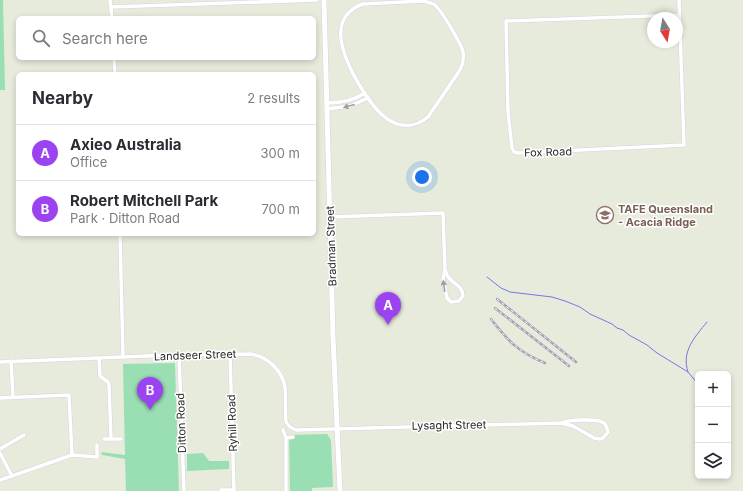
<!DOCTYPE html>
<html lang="en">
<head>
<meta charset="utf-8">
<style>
  :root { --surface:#fff; --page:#f7f7f7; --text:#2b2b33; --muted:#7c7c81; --line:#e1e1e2; --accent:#9b42f1 }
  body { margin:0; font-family:Inter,sans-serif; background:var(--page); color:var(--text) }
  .controls { position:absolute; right:12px; bottom:12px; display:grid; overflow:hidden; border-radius:6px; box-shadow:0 2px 6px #0003 }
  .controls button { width:36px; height:36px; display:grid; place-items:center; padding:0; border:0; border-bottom:1px solid var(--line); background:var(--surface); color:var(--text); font:20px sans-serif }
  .compass { position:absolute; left:647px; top:12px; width:36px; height:36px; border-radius:50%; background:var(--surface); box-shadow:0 2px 6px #0003; rotate:169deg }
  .you { position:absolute; left:422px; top:177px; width:14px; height:14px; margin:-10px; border:3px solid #fff; border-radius:50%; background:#1a73e8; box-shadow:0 0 0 6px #1a73e833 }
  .badge { display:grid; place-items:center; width:26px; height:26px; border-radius:50%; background:var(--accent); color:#fff; font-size:13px; font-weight:700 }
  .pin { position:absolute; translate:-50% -33px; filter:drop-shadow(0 1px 2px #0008) }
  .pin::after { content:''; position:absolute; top:21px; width:14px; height:12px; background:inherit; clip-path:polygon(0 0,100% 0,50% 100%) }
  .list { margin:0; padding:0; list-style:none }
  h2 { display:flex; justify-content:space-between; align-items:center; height:52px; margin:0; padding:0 16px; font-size:17px }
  h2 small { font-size:13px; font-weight:400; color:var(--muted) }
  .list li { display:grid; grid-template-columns:26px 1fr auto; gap:12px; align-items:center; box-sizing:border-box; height:56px; padding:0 16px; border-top:1px solid var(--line) }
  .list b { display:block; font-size:15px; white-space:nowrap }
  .list p { margin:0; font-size:13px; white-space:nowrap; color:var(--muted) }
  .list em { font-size:13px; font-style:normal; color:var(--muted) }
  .icon { flex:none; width:22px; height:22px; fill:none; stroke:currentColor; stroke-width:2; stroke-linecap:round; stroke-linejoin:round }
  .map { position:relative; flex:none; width:743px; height:491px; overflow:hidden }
  .search { position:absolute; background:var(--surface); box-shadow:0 2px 6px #0003; left:16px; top:16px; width:300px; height:44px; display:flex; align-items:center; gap:10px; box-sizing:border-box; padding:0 14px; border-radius:6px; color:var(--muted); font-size:15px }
  .panel { position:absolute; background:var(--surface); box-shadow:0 2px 6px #0003; left:16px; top:72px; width:300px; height:164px; border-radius:6px }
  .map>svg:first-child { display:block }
  .green { fill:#9adfb3 }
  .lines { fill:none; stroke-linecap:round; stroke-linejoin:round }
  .stream { stroke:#7377e8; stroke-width:1 }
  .minor-casing { stroke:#d9d1e1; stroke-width:4.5 }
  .secondary-casing { stroke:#d9d1e1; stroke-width:6 }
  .minor { stroke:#fff; stroke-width:3.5 }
  .secondary { stroke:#fff; stroke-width:5 }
  .rail-casing { stroke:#aa9fb3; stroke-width:2.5 }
  .rail { stroke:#fff; stroke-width:1; stroke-dasharray:3; stroke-linecap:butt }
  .oneway { fill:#9f9f9f }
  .labels { text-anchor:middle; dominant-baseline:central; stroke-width:3; stroke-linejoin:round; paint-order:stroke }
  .street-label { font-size:11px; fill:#292929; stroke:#fff }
  .education-label { font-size:11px; font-weight:bold; fill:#785e54; stroke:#fff; text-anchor:start }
</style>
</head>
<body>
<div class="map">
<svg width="743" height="491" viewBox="0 0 743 491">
  <rect width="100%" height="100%" fill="#e7ebdb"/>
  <!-- green -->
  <g class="green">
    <polygon points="0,0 3,0 5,90 0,90"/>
    <polygon points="175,363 179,491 126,491 125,459 102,455 101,452 125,455 123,364"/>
    <polygon points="327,434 331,440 333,487 312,488 312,491 290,491 289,435"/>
    <polygon points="203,453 209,461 229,461 229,469 187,471 187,454"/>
  </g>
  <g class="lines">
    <!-- stream -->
    <g class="stream">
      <polyline points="487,277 501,288 510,292 552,297 565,301 580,307 590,314 612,324 617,328 623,330 629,335 647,345 657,353 688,372 698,384"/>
      <path d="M688,372c-7,-21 7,-35 19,-50"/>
    </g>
    <!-- minor casing -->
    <g class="minor-casing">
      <g id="minor">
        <polyline points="110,0 112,18"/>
        <polyline points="679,0 684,145 518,153 514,152 512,148 508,112 506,21 679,15"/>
        <path d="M423,1c4,1 9,2 12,4 6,5 27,40 28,47 1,6 0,12 -3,18l-32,47c-12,10 -26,11 -39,3 -21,-13 -51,-66 -48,-90 1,-13 10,-22 22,-26z"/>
        <polyline points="111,7 317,0"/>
        <polyline points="114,58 115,74"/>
        <path d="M327,103c14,0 26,-2 38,-10"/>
        <polyline points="327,109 350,106 368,98"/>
        <path d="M330,217l113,-4 2,56 -2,10 4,19 4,4 8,-1 4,-5c0,-10 -8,-11 -14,-18 -2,-2 -3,-6 -4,-9"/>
        <polyline points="120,234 123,357"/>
        <polyline points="230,354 234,491"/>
        <polyline points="179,355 184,491"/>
        <polyline points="99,359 100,376 108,382 109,385 111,439"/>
        <polyline points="11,361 13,397"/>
        <path d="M0,362l171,-7 79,-1c17,2 32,16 35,33 1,12 0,24 1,35l4,5 6,3 265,-7c7,-3 37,-5 43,0 2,2 3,5 4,9l-5,6 -3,1 -6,-1 -21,-12 -12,-3"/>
        <polyline points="0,398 69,395 72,455"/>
        <polyline points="283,430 286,438 286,491"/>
        <polyline points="286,438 293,437"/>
        <polyline points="104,439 121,439"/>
        <polyline points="0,449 24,435"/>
        <polyline points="0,453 12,476"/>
        <polyline points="0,480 72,455 97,457 97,445"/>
        <polyline points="221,490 234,490"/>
      </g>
    </g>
    <!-- secondary casing -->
    <g class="secondary-casing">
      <polyline id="secondary" points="324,0 333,337 340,491"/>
    </g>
    <!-- minor -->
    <use href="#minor" class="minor"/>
    <!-- secondary -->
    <use href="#secondary" class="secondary"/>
    <!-- rail casing -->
    <g class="rail-casing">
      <g id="rail">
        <polyline points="497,299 576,362"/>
        <polyline points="495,308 569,366"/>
        <path d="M491,319c17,22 27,33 54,44"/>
      </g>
    </g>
    <!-- rail -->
    <use href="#rail" class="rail"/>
  </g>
  <!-- one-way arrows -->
  <defs><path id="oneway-solid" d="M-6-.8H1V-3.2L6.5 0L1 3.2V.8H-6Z"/></defs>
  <g class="oneway">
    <use href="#oneway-solid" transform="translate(349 106) rotate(165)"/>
    <use href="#oneway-solid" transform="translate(444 286) rotate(-98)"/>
  </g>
  <!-- icons -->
  <defs>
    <g id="university-ring" transform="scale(0.9)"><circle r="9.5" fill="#fff" stroke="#8d6e63" stroke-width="1.5"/><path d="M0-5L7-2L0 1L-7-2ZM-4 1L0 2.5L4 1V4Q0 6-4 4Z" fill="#8d6e63"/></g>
  </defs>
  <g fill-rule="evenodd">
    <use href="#university-ring" x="605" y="215"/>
  </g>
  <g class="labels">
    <!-- street labels -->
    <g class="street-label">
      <text transform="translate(548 152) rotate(-2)">Fox Road</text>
      <text transform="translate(331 246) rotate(-92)">Bradman Street</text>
      <text transform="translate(195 355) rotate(-2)">Landseer Street</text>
      <text transform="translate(181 423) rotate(-92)">Ditton Road</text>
      <text transform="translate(232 423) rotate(-92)">Ryhill Road</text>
      <text transform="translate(449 425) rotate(-1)">Lysaght Street</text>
    </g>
    <!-- education labels -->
    <g class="education-label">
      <text x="618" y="209">TAFE Queensland<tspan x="618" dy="13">- Acacia Ridge</tspan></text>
    </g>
  </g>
</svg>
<div class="controls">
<button>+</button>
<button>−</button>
<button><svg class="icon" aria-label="layers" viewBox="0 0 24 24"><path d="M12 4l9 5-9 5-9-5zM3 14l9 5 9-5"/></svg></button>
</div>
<svg class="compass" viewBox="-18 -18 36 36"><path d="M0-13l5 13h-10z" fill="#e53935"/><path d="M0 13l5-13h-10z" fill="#7c7c81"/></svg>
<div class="you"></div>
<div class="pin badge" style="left:388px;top:325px">A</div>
<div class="pin badge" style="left:150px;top:410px">B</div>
<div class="search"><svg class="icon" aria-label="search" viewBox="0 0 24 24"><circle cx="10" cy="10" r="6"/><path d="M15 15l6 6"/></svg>Search here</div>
<section class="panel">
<h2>Nearby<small>2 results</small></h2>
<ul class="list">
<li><span class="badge">A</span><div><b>Axieo Australia</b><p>Office</p></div><em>300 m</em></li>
<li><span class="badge">B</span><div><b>Robert Mitchell Park</b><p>Park · Ditton Road</p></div><em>700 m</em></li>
</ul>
</section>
</div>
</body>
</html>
